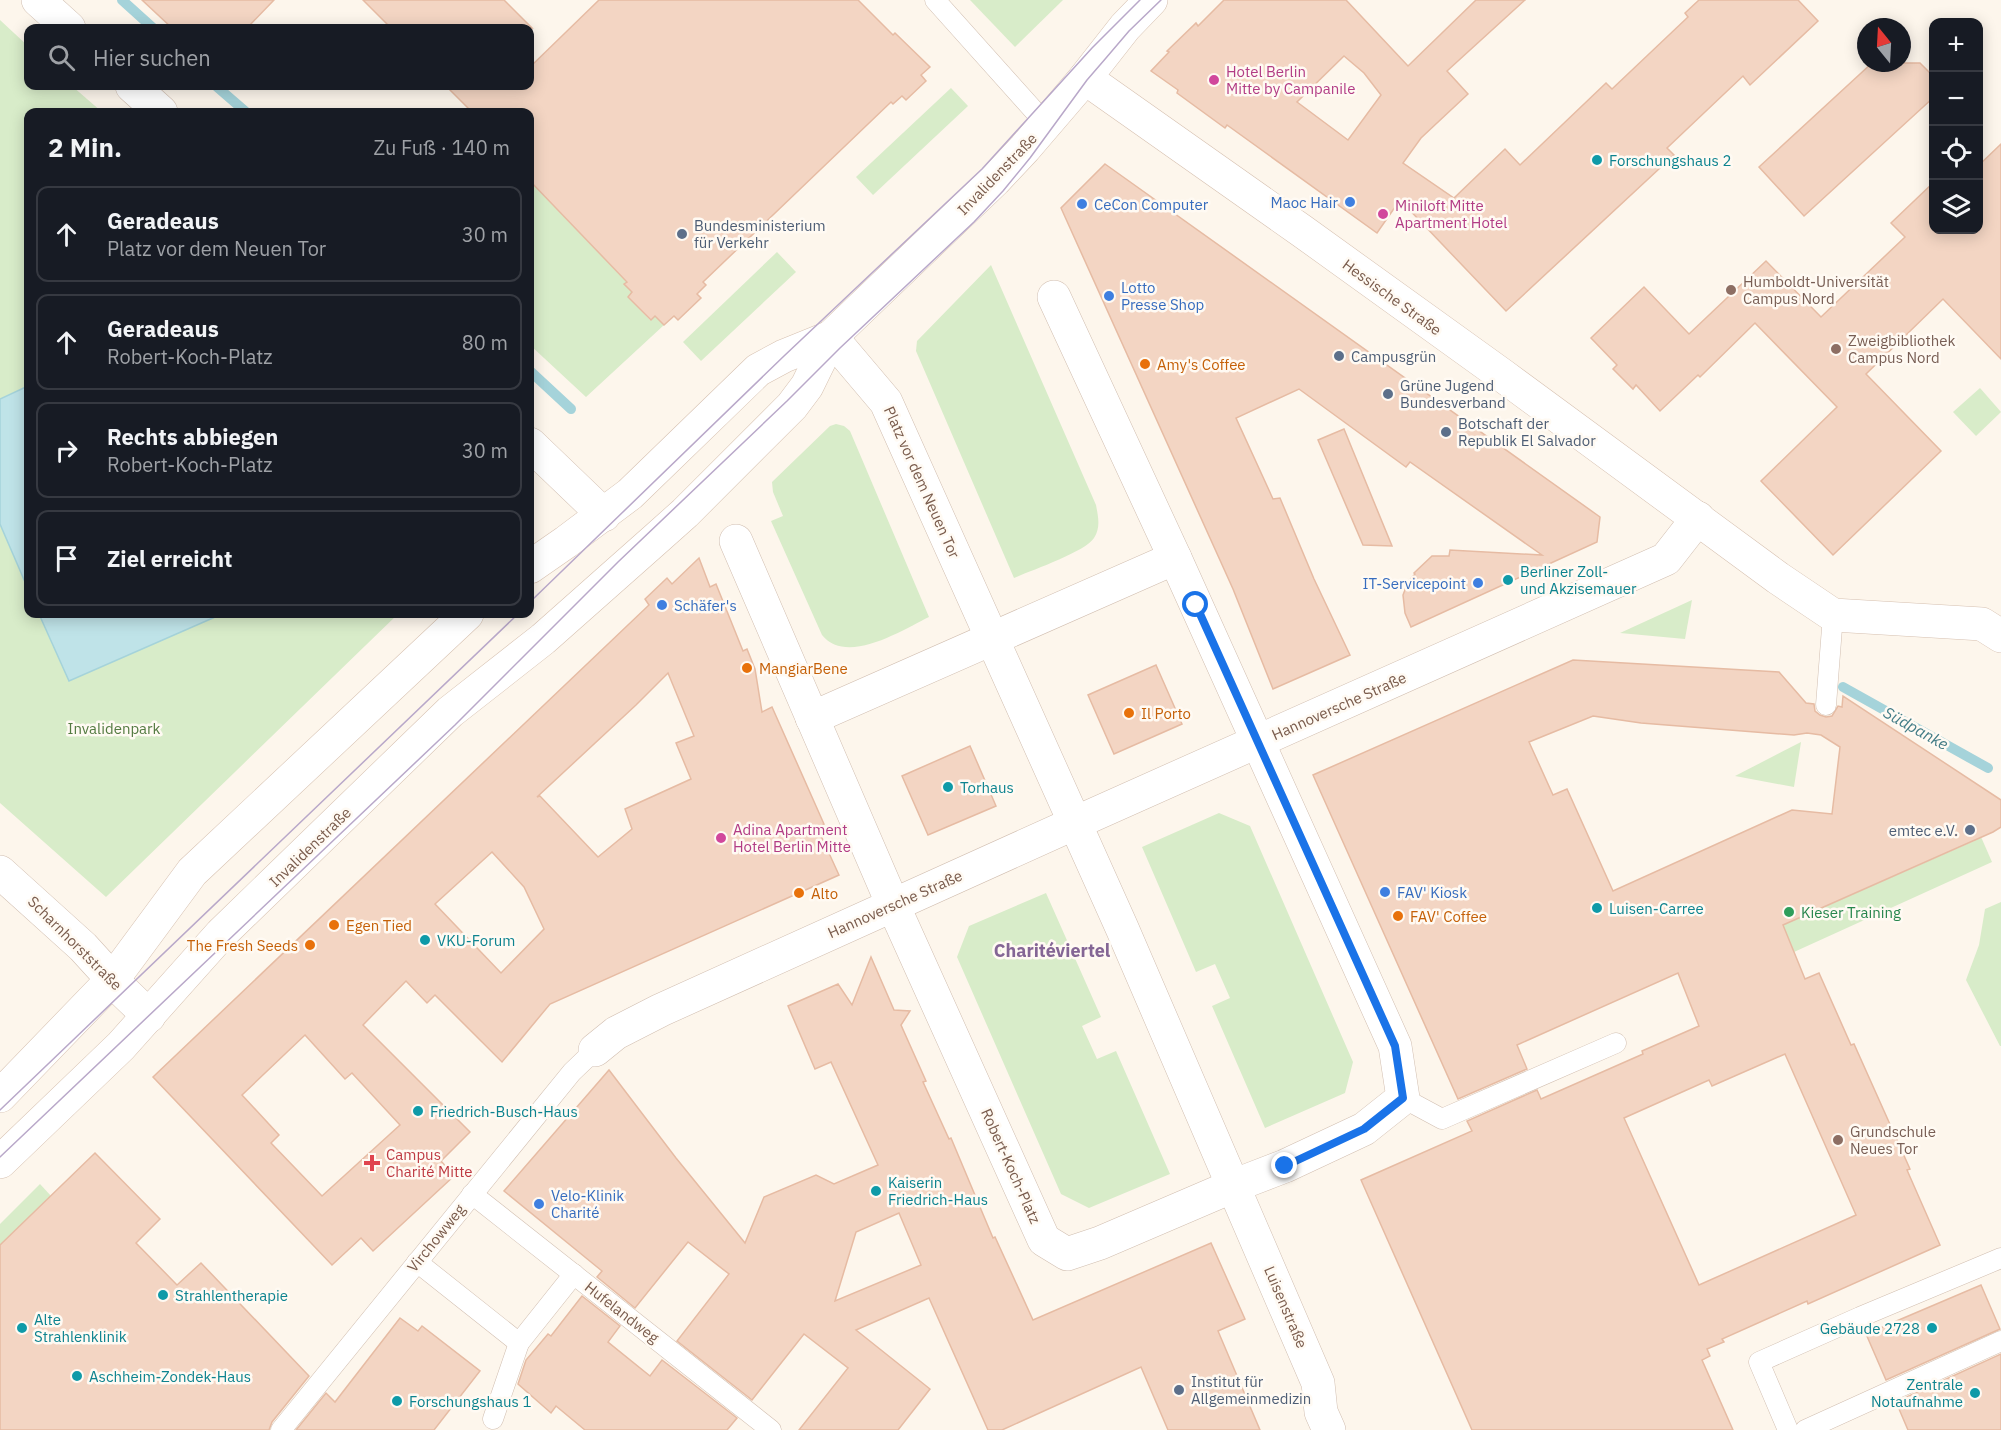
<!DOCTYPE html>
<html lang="de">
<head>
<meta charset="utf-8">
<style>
  :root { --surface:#171b24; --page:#242831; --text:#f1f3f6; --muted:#9ea1a6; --line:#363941 }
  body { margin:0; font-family:"IBM Plex Sans",sans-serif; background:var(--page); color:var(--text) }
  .controls { position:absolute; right:18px; top:18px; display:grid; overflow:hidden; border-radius:12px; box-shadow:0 3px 15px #0003 }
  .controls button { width:54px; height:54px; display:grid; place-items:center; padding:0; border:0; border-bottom:2px solid var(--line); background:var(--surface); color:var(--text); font:30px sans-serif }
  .compass { position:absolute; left:1857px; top:18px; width:54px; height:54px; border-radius:50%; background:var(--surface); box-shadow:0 3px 15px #0003; rotate:342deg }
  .stop { position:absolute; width:18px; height:18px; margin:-14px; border:4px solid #1a73e8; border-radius:50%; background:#fff }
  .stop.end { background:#1a73e8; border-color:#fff; box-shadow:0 2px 6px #0008 }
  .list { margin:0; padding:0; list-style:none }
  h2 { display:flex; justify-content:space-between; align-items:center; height:78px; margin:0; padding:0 24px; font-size:26px }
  h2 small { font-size:20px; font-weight:400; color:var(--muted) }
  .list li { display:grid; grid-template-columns:39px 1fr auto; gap:18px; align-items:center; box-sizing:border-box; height:96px; margin:0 12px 12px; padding:0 12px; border:2px solid var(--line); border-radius:12px }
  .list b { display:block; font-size:22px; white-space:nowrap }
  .list p { margin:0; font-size:20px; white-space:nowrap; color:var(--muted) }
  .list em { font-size:20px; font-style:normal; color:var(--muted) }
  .icon { flex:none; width:33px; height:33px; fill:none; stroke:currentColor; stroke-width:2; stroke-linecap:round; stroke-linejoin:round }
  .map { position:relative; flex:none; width:2001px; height:1430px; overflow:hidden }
  .search { position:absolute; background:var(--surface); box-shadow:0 3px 15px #0003; left:24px; top:24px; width:510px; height:66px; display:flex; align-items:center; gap:15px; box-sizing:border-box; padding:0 21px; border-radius:12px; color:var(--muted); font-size:22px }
  .panel { position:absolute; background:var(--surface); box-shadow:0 3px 15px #0003; left:24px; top:108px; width:510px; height:510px; border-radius:12px }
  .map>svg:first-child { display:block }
  .green { fill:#d8ecc9 }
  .water { fill:#bfe3e8; stroke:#a5d3da; stroke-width:1.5 }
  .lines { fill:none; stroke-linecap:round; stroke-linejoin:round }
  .stream { stroke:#a5d3da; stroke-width:10 }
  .building { fill:#f3d5c3; stroke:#e6bba3; stroke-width:1.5; fill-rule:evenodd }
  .service-casing { stroke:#d1beb0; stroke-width:21 }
  .minor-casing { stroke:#d1beb0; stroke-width:34 }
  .tertiary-casing { stroke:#d1beb0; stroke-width:34 }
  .secondary-casing { stroke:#d6c0b0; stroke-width:34 }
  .service { stroke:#fff; stroke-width:20 }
  .minor { stroke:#fff; stroke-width:33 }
  .tertiary { stroke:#fff; stroke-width:33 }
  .secondary { stroke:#fff; stroke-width:33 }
  .tram { stroke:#b9a8c9; stroke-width:1.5 }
  .route { stroke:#1a73e8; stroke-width:8 }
  .hotel-dot { fill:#d1479c; stroke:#fffaf3; stroke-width:2 }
  .culture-dot { fill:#0f9aa8; stroke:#fffaf3; stroke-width:2 }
  .shop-dot { fill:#3f7fe0; stroke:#fffaf3; stroke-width:2 }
  .service-dot { fill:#5c6f8a; stroke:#fffaf3; stroke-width:2 }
  .education-dot { fill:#8d6e63; stroke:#fffaf3; stroke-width:2 }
  .food-dot { fill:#e8710a; stroke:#fffaf3; stroke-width:2 }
  .leisure-dot { fill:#2e9e5b; stroke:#fffaf3; stroke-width:2 }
  .health-dot { fill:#e0444e; stroke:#fffaf3; stroke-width:2 }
  .labels { text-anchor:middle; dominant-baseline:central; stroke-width:5; stroke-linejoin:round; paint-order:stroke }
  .hotel-label { font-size:15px; fill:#b23c85; stroke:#fffaf3; text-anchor:start }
  .culture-label { font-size:15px; fill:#0d838f; stroke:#fffaf3; text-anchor:start }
  .street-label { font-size:15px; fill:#7a5c4d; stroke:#fffaf3 }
  .shop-label { font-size:15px; fill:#366cbe; stroke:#fffaf3; text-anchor:start }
  .service-label { font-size:15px; fill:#4e5e75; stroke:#fffaf3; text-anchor:start }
  .education-label { font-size:15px; fill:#785e54; stroke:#fffaf3; text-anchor:start }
  .food-label { font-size:15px; fill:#c56008; stroke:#fffaf3; text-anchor:start }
  .park-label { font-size:15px; fill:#537a41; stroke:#fffaf3 }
  .leisure-label { font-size:15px; fill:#27864d; stroke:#fffaf3; text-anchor:start }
  .health-label { font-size:15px; fill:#be3a42; stroke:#fffaf3; text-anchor:start }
  .water-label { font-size:16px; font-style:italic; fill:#437c86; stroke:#fffaf3 }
  .quarter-label { font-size:18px; font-weight:bold; fill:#846695; stroke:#fffaf3 }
</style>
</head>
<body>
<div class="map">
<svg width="2001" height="1430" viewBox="0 0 2001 1430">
  <rect width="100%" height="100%" fill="#fdf6ec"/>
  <!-- green -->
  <g class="green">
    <polygon points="970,0 1063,0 1015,47"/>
    <polygon points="0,20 28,46 28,86 72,86 102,112 28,112 28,614 398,614 106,897 0,803"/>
    <polygon points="951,88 968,106 873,195 856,177"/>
    <polygon points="530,181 627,282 624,284 632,292 628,297 650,320 655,316 664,325 586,397 530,345"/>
    <polygon points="777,252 796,272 701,361 683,342"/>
    <path d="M991,265l105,240c2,11 5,22 -2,33 -9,14 -62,32 -80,40l-98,-227 1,-10z"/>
    <polygon points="1980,388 2001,412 1976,436 1953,412"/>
    <path d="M836,424l8,2 6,5 79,186c-27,13 -82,49 -107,18l-51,-114 12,-5 -10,-24 -1,-10 58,-56z"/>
    <polygon points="1692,600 1685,639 1620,633"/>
    <polygon points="1801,742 1794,787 1735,776"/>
    <polygon points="1219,813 1250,826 1353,1062 1345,1093 1265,1128 1212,1006 1230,998 1215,964 1196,972 1142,847"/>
    <polygon points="1978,830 1992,862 1794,952 1783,925 1974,841 1970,833"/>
    <polygon points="1046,893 1101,1017 1082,1026 1097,1059 1116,1051 1170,1174 1089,1208 1061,1194 957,957 969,926"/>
    <polygon points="2001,902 2001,1046 2000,1046 1966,980 1979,945 1985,909"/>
    <polygon points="40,1184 51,1196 0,1245 0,1224"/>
  </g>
  <!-- water -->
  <g class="water">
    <polygon points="28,386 28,589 0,524 0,399"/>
    <polygon points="39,614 222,614 69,681"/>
  </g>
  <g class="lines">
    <!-- stream -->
    <g class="stream">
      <polyline points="122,0 153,28"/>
      <polyline points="216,86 246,112"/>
      <polyline points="530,371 571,409"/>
      <polyline points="1843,687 1988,768"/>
    </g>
  </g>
  <!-- building -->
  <g class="building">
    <polygon points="142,0 274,0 247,28 172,28"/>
    <polygon points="363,0 504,0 532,28 391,28"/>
    <polygon points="599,0 858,0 893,35 895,33 930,67 921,75 926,81 906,100 902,96 893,104 891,102 703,282 706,285 697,294 701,298 678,320 674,316 664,325 655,316 651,320 628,297 632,292 624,284 627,282 530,181 530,112 472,112 446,86 530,86 530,67"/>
    <path d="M1224,0h122l62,66 68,-66h49l-78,71 21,23 -47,44 -18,25 51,35 51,-49 15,16 86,-82 6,6 76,-72 -3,-4 14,-13h99l20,21 -68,64 -7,-9 -76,72 7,7 -168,156 -106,-111 -23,33 -150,-108 -2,3 -48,-35 1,-3 -27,-19 18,-19 -2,-1 29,-28 2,3zM1344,56l20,17 17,22 -33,45 -51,-38z"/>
    <polygon points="1872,63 1920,63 1934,77 1934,97 1804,216 1759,167"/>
    <polygon points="2001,144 2001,359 1943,299 1866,374 1941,451 1833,555 1761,481 1837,407 1755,323 1700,377 1698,375 1660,411 1636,385 1633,389 1613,369 1617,365 1591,338 1644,287 1689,334 1766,261 1821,317 1905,237 1891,223 1934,182 1934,230 1978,230 1978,166"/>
    <polygon points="1105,164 1600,517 1597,542 1411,627 1405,613 1403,595 1408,582 1415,574 1414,573 1432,556 1449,556 1450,550 1542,555 1410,462 1406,467 1299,389 1236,418 1273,499 1280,498 1314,579 1350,655 1273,689 1233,589 1061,208"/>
    <polygon points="1344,429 1392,546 1363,545 1318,440"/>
    <path d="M699,558l11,29 6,-3 27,67 4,-2 8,20 7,43 10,-5 52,117 -7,3 22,48 -289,129 -48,58 -67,-67 -8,8 -21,-22 -43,44 107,107 -29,29 13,15 -81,75 -12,-13 -29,27 -179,-188 496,-472 -4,-6 22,-21 5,6zM668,673l26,63 -18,7 15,36 -66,30 7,20 -34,28 -58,-61 -3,1 99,-92zM492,852l32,35 20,42 -43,44 -66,-69zM305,1035l40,44 7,-6 48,52 -78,71 -51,-53 8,-8 -37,-40z"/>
    <path d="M1573,660l206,12 27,31 8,1 1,7 5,4 6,2 6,-1 6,-10 4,1 1,-11 158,104v27l-8,5 -210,93 22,54 14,-6 32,72 3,-1 56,125 -3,1 33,75 -132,59 -1,-3 -85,38 2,3 -17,7 3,7 -8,4 31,70h-261l-111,-250 111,-49 -5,-10 70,-31 4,9 102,-45 -1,-3 57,-25 -21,-53 -161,72 10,24 -69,30 -145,-324zM1593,716l48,7 153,12 13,-2 14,2 19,12 -8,67 -40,-4 -179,81 -46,-102 -14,6 -24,-53zM1785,1054l71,161 -157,70 -75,-167 85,-38 3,6z"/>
    <polygon points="1156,665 1182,724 1114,754 1088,695"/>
    <polygon points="970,746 996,806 928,835 902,776"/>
    <path d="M871,957l23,53 16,1 -9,14 25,56 -3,1 26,57 2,-1 42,100 2,-1 38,83 178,-77 34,76 -27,12 42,99h-92l-27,-63 -139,63h-14l-59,-132 -73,32 74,59 -32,41h-99l49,-62 -44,-34 -52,66 -75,-59 52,-67 -41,-32 -53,66 -38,-31 5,-6 -98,-80 105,-121 67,88 69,85 19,-46 52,-22 18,9 44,-19 -47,-103 -16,7 -27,-63 50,-22 14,21zM899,1213l22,52 -86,36 21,-69z"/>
    <polygon points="95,1153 160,1219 136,1243 177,1285 201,1263 309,1376 272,1422 269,1430 0,1430 0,1245"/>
    <polygon points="1981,1285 2000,1329 1886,1380 1866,1334"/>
    <polygon points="582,1296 620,1326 608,1342 650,1376 662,1360 737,1418 727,1430 585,1430 556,1406 551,1413 518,1384 526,1360 548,1334 551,1336"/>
    <polygon points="400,1318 418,1331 422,1326 480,1371 434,1430 296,1430 326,1393 335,1402"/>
    <polygon points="2001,1354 2001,1430 1908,1430 1896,1402"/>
  </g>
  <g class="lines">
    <!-- service casing -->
    <g class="service-casing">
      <g id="service">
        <polyline points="935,0 1046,124"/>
        <polyline points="1826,705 1833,615"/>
        <polyline points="1403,1098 1442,1119 1616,1043"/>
        <polyline points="472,1194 771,1430"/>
        <polyline points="417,1262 519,1343 574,1274"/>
        <polyline points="493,1419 519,1343"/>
        <polyline points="281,1430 572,1072 595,1050"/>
        <polyline points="1788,1430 1759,1362 1860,1317 2001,1258"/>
        <polyline points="1805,1430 2001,1341"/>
      </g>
    </g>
    <!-- minor casing -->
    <g class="minor-casing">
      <g id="minor">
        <polyline points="38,0 69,28"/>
        <polyline points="132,86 161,112"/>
        <polyline points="530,444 604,515"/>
        <polyline points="736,541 893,905 1044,1240 1067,1254 1100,1243 1233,1186 1285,1166 1364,1129 1403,1098 1395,1046 1175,558 1054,297"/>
        <polyline points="812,718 1175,558"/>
        <polyline points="0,872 83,947 123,991 149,1016"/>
        <polyline points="595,1050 616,1033 661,1010 1075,823"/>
      </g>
    </g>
    <!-- tertiary casing -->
    <g class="tertiary-casing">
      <g id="tertiary">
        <polyline points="831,337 886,402 1122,928 1318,1383 1321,1412 1329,1430"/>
        <polyline points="1075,823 1666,559 1698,518"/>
      </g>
    </g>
    <!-- secondary casing -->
    <g class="secondary-casing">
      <g id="secondary">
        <polyline points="1085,78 1302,231 1502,375 1778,578 1833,615 1982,624 2001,636"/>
        <polyline points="530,567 566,542 630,494 758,370 784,356 831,337"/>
        <polyline points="0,1096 113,979 192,872 467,614"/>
        <polyline points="0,1162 121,1046 221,934 450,712 543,639 657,538 685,513 792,406 807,386 831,337 995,180 1025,148 1085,78 1125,27 1151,0"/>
      </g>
    </g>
    <!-- service -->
    <use href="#service" class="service"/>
    <!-- minor -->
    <use href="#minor" class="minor"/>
    <!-- tertiary -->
    <use href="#tertiary" class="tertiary"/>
    <!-- secondary -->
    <use href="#secondary" class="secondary"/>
    <!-- tram -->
    <g class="tram">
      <polyline points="530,602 784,356 982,169 1092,48 1140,0"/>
      <polyline points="0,1110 518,614"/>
      <polyline points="0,1157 455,725 618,562 787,401 840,348 974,222 1003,191 1030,158 1087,80 1106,58 1129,31 1161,0"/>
    </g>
  </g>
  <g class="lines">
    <!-- route -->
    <polyline class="route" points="1196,605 1395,1046 1403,1098 1364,1129 1285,1166"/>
  </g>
  <!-- markers -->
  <g class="hotel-dot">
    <circle cx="1214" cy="80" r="6"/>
    <circle cx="1383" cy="214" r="6"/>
    <circle cx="721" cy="838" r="6"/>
  </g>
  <g class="culture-dot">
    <circle cx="1597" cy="160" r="6"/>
    <circle cx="1508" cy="580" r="6"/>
    <circle cx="948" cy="787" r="6"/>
    <circle cx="1597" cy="908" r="6"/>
    <circle cx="425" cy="940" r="6"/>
    <circle cx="418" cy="1111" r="6"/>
    <circle cx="876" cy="1191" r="6"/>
    <circle cx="163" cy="1295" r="6"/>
    <circle cx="22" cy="1328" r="6"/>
    <circle cx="1932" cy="1328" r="6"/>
    <circle cx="77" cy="1376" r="6"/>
    <circle cx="1975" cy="1393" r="6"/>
    <circle cx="397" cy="1401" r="6"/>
  </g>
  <g class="shop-dot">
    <circle cx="1350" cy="202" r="6"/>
    <circle cx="1082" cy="204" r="6"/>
    <circle cx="1109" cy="296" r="6"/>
    <circle cx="1478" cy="583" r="6"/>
    <circle cx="662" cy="605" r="6"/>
    <circle cx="1385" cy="892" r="6"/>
    <circle cx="539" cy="1204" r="6"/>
  </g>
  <g class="service-dot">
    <circle cx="682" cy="234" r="6"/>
    <circle cx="1339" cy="356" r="6"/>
    <circle cx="1388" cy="394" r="6"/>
    <circle cx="1446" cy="432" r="6"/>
    <circle cx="1970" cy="830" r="6"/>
    <circle cx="1179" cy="1390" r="6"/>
  </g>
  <g class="education-dot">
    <circle cx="1731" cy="290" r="6"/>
    <circle cx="1836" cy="349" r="6"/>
    <circle cx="1838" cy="1140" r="6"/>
  </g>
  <g class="food-dot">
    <circle cx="1145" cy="364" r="6"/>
    <circle cx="747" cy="668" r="6"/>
    <circle cx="1129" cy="713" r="6"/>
    <circle cx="799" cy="893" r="6"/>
    <circle cx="1398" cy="916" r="6"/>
    <circle cx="334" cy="925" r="6"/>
    <circle cx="310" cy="945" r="6"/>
  </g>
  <circle class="leisure-dot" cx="1789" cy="912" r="6"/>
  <path class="health-dot" d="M369 1154h6v6h6v6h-6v6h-6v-6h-6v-6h6z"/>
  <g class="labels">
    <!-- hotel labels -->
    <g class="hotel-label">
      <text x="1226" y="71">Hotel Berlin<tspan x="1226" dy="17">Mitte by Campanile</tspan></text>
      <text x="1395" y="205">Miniloft Mitte<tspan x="1395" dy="17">Apartment Hotel</tspan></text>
      <text x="733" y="829">Adina Apartment<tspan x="733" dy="17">Hotel Berlin Mitte</tspan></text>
    </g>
    <!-- culture labels -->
    <g class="culture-label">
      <text x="1609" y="160">Forschungshaus 2</text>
      <text x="1520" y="571">Berliner Zoll-<tspan x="1520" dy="17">und Akzisemauer</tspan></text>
      <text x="960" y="787">Torhaus</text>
      <text x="1609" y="908">Luisen-Carree</text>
      <text x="437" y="940">VKU-Forum</text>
      <text x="430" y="1111">Friedrich-Busch-Haus</text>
      <text x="888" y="1182">Kaiserin<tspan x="888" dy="17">Friedrich-Haus</tspan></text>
      <text x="175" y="1295">Strahlentherapie</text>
      <text x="34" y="1319">Alte<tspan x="34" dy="17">Strahlenklinik</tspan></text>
      <text x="1920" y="1328" text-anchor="end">Gebäude 2728</text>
      <text x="89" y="1376">Aschheim-Zondek-Haus</text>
      <text x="1963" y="1384" text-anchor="end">Zentrale<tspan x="1963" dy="17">Notaufnahme</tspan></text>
      <text x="409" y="1401">Forschungshaus 1</text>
    </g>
    <!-- street labels -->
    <g class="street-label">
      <text transform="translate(997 174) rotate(-46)">Invalidenstraße</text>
      <text transform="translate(1392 297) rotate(36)">Hessische Straße</text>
      <text transform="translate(922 482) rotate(66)">Platz vor dem Neuen Tor</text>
      <text transform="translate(1339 706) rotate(-24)">Hannoversche Straße</text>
      <text transform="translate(310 847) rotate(-44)">Invalidenstraße</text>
      <text transform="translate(895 904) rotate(-24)">Hannoversche Straße</text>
      <text transform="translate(75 943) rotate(45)">Scharnhorststraße</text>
      <text transform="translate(1011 1166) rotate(66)">Robert-Koch-Platz</text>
      <text transform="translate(436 1238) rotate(-51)">Virchowweg</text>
      <text transform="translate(1286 1307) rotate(67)">Luisenstraße</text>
      <text transform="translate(622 1312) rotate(38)">Hufelandweg</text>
    </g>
    <!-- shop labels -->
    <g class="shop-label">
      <text x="1338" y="202" text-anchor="end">Maoc Hair</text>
      <text x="1094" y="204">CeCon Computer</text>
      <text x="1121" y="287">Lotto<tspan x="1121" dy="17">Presse Shop</tspan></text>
      <text x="1466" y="583" text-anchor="end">IT-Servicepoint</text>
      <text x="674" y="605">Schäfer's</text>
      <text x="1397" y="892">FAV' Kiosk</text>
      <text x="551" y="1195">Velo-Klinik<tspan x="551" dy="17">Charité</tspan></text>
    </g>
    <!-- service labels -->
    <g class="service-label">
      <text x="694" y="225">Bundesministerium<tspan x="694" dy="17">für Verkehr</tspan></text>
      <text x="1351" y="356">Campusgrün</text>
      <text x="1400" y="385">Grüne Jugend<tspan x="1400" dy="17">Bundesverband</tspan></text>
      <text x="1458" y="423">Botschaft der<tspan x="1458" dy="17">Republik El Salvador</tspan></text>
      <text x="1958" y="830" text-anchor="end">emtec e.V.</text>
      <text x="1191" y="1381">Institut für<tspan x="1191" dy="17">Allgemeinmedizin</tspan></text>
    </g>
    <!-- education labels -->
    <g class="education-label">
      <text x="1743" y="281">Humboldt-Universität<tspan x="1743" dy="17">Campus Nord</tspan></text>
      <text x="1848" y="340">Zweigbibliothek<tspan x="1848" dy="17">Campus Nord</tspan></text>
      <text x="1850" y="1131">Grundschule<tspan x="1850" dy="17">Neues Tor</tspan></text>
    </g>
    <!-- food labels -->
    <g class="food-label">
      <text x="1157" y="364">Amy's Coffee</text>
      <text x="759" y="668">MangiarBene</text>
      <text x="1141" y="713">Il Porto</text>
      <text x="811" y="893">Alto</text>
      <text x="1410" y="916">FAV' Coffee</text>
      <text x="346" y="925">Egen Tied</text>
      <text x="298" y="945" text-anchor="end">The Fresh Seeds</text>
    </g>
    <!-- park labels -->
    <g class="park-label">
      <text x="114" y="728">Invalidenpark</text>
    </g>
    <!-- leisure labels -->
    <g class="leisure-label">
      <text x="1801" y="912">Kieser Training</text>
    </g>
    <!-- health labels -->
    <g class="health-label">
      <text x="386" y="1154">Campus<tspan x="386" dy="17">Charité Mitte</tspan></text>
    </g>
    <!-- water labels -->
    <g class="water-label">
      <text transform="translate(1916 728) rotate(29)">Südpanke</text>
    </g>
    <!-- quarter labels -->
    <g class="quarter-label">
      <text x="1052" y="950">Charitéviertel</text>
    </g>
  </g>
</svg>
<div class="controls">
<button>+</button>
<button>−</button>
<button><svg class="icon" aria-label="locate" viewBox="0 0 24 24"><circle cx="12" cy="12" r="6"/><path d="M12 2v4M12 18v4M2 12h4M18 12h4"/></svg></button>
<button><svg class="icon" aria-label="layers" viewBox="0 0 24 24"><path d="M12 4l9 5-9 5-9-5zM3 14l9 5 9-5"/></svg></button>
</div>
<svg class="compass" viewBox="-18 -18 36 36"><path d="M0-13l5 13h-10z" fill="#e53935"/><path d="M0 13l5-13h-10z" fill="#9ea1a6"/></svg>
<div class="stop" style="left:1196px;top:605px"></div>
<div class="stop end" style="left:1285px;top:1166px"></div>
<div class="search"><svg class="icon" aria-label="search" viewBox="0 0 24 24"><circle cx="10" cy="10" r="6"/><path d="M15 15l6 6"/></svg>Hier suchen</div>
<section class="panel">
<h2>2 Min.<small>Zu Fuß · 140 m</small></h2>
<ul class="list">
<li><svg class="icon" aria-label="ahead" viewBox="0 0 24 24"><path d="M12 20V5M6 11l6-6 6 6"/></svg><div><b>Geradeaus</b><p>Platz vor dem Neuen Tor</p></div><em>30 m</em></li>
<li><svg class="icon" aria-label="ahead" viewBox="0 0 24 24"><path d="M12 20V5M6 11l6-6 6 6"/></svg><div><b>Geradeaus</b><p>Robert-Koch-Platz</p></div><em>80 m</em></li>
<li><svg class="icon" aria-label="right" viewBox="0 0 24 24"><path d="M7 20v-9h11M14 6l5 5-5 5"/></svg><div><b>Rechts abbiegen</b><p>Robert-Koch-Platz</p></div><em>30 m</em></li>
<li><svg class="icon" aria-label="arrive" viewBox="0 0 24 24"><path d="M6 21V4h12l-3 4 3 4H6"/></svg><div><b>Ziel erreicht</b></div></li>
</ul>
</section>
</div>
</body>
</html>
